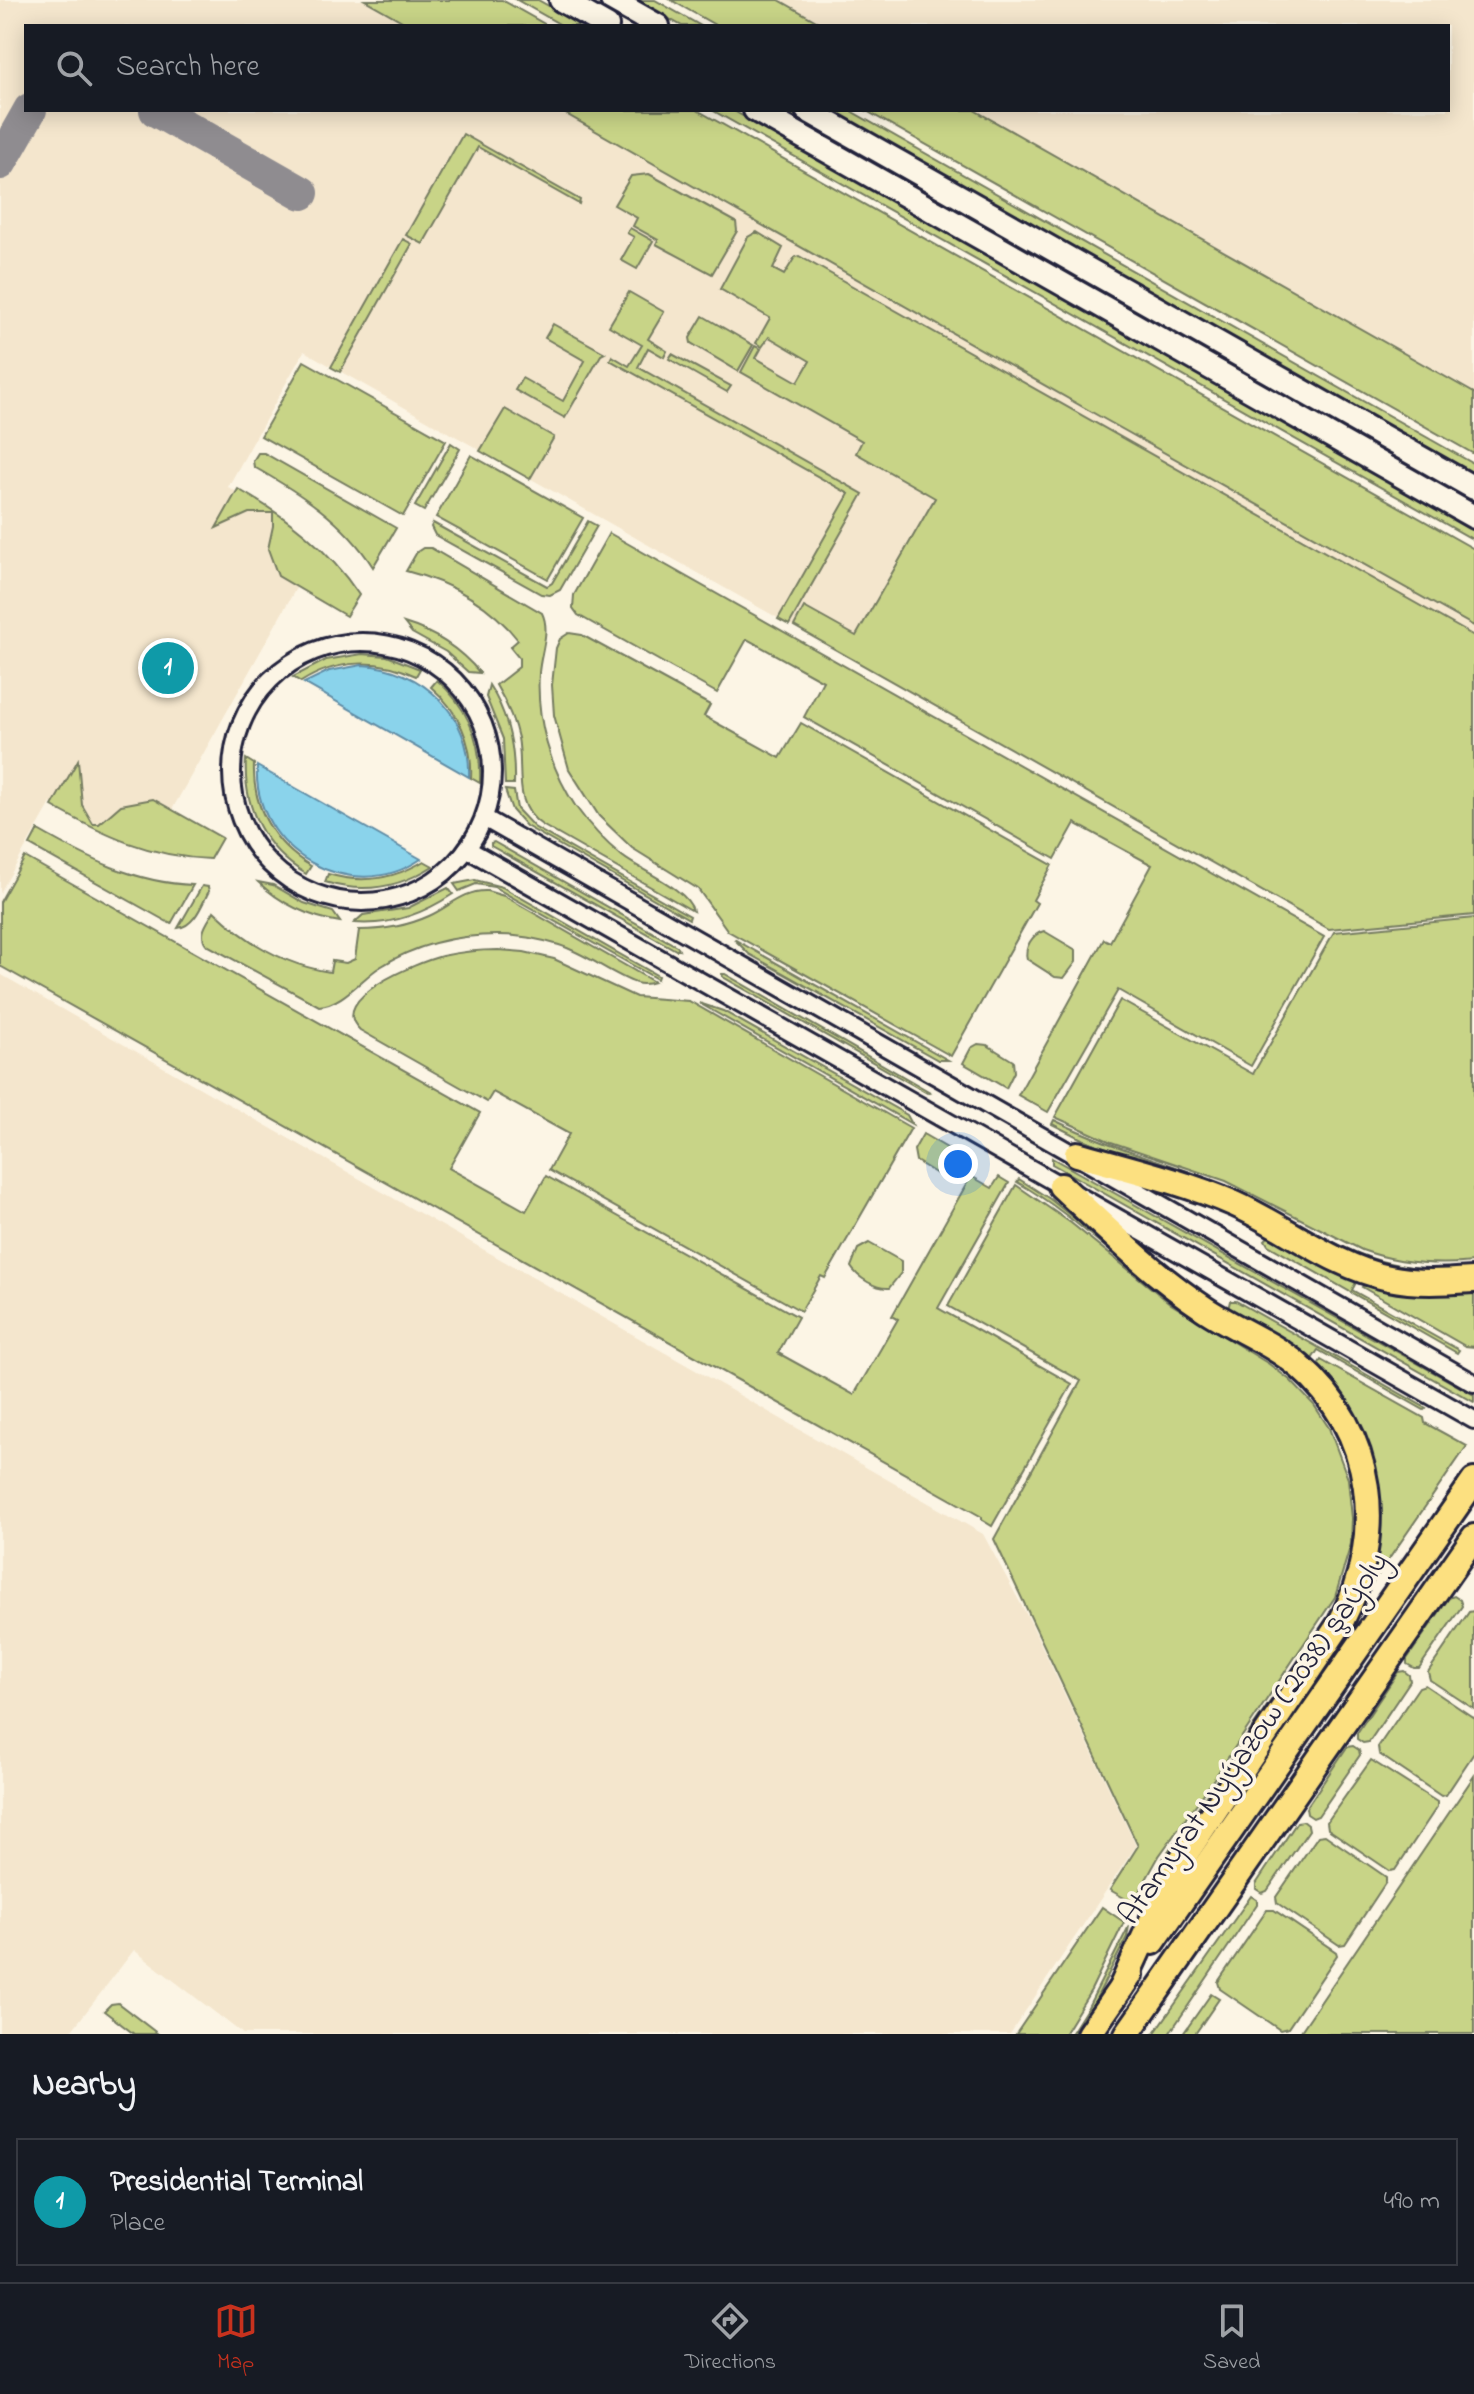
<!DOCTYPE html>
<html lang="en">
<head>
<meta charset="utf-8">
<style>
  :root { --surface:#171b24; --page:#20242c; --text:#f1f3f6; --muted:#9ea1a6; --line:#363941; --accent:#c8321e }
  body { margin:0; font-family:"Indie Flower",sans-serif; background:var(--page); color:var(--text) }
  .you { position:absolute; left:958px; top:1164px; width:28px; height:28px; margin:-20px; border:6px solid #fff; border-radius:50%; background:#1a73e8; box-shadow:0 0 0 12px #1a73e833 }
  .badge { display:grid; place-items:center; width:52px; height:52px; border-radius:50%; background:var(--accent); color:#fff; font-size:26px; font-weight:700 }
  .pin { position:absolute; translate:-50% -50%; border:4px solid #fff; box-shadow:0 2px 8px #0006 }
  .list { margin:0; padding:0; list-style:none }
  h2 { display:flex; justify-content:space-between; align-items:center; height:104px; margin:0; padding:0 32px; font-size:34px }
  h2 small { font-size:26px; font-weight:400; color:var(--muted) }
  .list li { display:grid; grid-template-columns:52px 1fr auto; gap:24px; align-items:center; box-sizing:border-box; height:128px; margin:0 16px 16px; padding:0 16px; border:2px solid var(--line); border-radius:0px }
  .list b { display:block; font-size:30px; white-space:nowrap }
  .list p { margin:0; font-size:26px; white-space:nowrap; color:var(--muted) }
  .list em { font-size:26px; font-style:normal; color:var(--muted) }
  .icon { flex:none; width:44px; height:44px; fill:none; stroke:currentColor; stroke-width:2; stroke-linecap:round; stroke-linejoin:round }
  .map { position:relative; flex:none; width:1474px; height:2034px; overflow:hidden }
  .search { position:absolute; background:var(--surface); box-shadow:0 4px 20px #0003; left:24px; right:24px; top:24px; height:88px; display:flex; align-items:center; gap:20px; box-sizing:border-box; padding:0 28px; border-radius:0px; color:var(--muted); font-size:30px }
  .sheet { height:248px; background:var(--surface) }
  nav { display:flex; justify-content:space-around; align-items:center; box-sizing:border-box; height:112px; border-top:2px solid var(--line); background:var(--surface); font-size:22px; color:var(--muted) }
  nav a { display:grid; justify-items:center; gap:4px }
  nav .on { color:var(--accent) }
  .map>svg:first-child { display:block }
  .built { fill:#f4e6cd }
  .green { fill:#c8d487; stroke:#757b61; stroke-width:2 }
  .water { fill:#8ad3eb; stroke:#608ca5; stroke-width:2 }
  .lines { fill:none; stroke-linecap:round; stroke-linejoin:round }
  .taxiway { stroke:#8f8c90; stroke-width:34 }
  .street-casing { stroke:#22223b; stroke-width:22 }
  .secondary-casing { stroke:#22223b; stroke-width:28 }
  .primary-casing { stroke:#22223b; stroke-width:30 }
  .street { stroke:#fcf5e5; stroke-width:16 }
  .secondary { stroke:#fcf5e5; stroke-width:22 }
  .primary { stroke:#fce080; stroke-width:24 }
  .labels { text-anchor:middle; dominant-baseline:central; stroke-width:7; stroke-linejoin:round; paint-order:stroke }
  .street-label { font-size:32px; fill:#22223b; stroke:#fcf5e5 }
</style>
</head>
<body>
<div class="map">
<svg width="1474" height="2034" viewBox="0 0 1474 2034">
  <rect width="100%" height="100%" fill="#fcf5e5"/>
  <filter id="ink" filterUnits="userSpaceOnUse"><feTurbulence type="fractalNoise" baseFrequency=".0125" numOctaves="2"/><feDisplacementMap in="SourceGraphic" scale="16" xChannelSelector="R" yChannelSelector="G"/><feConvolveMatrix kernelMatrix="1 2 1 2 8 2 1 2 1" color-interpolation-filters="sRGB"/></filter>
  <g filter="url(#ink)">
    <!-- built -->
    <g class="built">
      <polygon points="0,0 387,0 433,26 26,26 26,110 582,110 1474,612 1474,915 1330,929 304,351 228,487 275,513 314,556 155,840 93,826 51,803 0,893"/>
      <polygon points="774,0 1474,0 1474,393 970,110 1448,110 1448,26 820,26"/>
      <polygon points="0,974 983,1534 1030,1621 1136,1846 1010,2034 243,2034 134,1950 69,2034 0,2034"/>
    </g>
    <!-- green -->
    <g class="green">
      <polygon points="365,0 502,0 548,26 411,26"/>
      <polygon points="517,0 538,0 584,26 563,26"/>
      <polygon points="636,0 655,0 701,26 682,26"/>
      <polygon points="671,0 779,0 825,26 717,26"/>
      <polygon points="559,110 697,110 1474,549 1474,626 1097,415"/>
      <polygon points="712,110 732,110 1474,529 1474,540"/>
      <polygon points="776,110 786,110 1474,499 1474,505"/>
      <polygon points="830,110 849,110 1474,464 1474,474"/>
      <polygon points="865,110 974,110 1474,393 1474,454"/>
      <polygon points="463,134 580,200 579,204 478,147 423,244 406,235"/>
      <polygon points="649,174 736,222 737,231 712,274 656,244 658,240 633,226 637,218 614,205 631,176"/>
      <polygon points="630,228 653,241 637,269 621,260 634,237 627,233"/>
      <polygon points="757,232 783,248 773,269 784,275 795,257 799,256 1474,636 1474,915 1329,929 794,626 804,607 856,636 935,498 856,453 862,441 741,372 755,346 761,349 756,358 798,382 810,361 769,337 762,347 756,343 770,318 720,289 748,237"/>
      <polygon points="403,239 412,244 340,372 331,367"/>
      <polygon points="629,292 664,312 648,339 667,351 664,357 648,348 638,367 863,494 789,625 778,619 849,494 610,360 612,356 629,366 642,345 609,326"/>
      <polygon points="703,316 753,345 738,371 691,343 690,338"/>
      <polygon points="553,324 605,353 601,355 565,418 515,390 522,378 563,401 585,361 545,338"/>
      <polygon points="672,354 731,386 727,392 669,359"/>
      <polygon points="304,361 446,441 403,516 261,436"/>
      <polygon points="505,409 554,437 530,479 480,451"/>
      <polygon points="451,443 460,449 424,511 415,506"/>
      <path d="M258,453h6l132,75 -23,39c-29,-46 -73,-74 -119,-100l-1,-6z"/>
      <polygon points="471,455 583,518 548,579 436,517"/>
      <path d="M238,489c49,28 89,58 121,106l-13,21 -68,-40 -10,-27 5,-23v-13h-24l-33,15z"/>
      <polygon points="588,521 597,526 560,590 550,595 541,594 435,535 431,527 433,523 547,586 552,583"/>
      <polygon points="609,533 1324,937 1251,1066 1118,990 1048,1112 1018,1095 1104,939 1110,942 1152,865 1075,823 1055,859 804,717 823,681 747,639 717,693 578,615 573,608 574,595"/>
      <path d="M423,548h8l111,65c9,18 -2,41 -3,60 -3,47 11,95 37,134 13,18 29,35 46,49 19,15 66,33 71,55l-151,-86c-30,-20 -18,-56 -24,-87 -4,-19 -12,-36 -22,-53l23,-18v-9l-9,-11 8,-7c-28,-36 -69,-58 -112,-69l11,-19z"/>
      <path d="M404,623c30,9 56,26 76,50l-12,-1 -22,-20 -34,-19z"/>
      <polygon points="569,633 582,635 710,705 704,716 780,758 801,723 1052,865 1033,900 1037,903 951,1056 728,931 698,889 632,848 599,816 569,769 554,715 552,685 556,648 560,639"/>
      <path d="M362,654l25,2 33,13 -4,7c-38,-18 -79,-17 -115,6l-8,-5 33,-17z"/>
      <path d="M437,680c31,27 45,63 43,103l-9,-5c2,-35 -13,-68 -40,-91z"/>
      <path d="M489,685c20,30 26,63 25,99h-9l-2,-45 -17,-42z"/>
      <path d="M246,759l8,5c-2,43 20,81 57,102l-5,8c-42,-25 -63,-66 -60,-115z"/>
      <path d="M78,760l4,45 11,19h6l22,-19 32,-6 69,39 -12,21c-60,-2 -107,-24 -158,-53z"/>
      <polygon points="505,790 514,791 517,809 534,827 690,916 689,919 526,826 512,810"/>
      <path d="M38,830c49,28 97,53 155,55l-22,39 -141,-79z"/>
      <polygon points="494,842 678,947 679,950 676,950 491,846 491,843"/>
      <polygon points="25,857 480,1113 449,1168 526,1211 546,1176 798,1317 778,1353 854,1395 898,1319 892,1316 971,1176 992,1188 999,1177 1009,1183 938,1308 1072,1384 992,1526 982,1520 982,1517 0,966 0,902"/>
      <path d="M424,861l9,5c-34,22 -70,28 -108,16l3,-8c33,10 66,5 96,-13z"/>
      <polygon points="475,880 502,887 658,976 657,979 494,887 476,884 459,891 454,884"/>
      <path d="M258,882l15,3 31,18 29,9 7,10c-31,-5 -60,-19 -82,-40z"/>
      <path d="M202,886l6,1 1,4c-7,13 -14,35 -31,37z"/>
      <path d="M448,888l5,6c-30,20 -63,32 -99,29l9,-8 45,-7z"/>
      <path d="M487,891l17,5 150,86c-6,2 -11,3 -18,1 -25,-9 -49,-29 -77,-38 -20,-6 -40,-10 -61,-10 -41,0 -83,10 -118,32 -18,11 -38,38 -61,39l-112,-61c-10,-11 1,-23 7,-34 33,32 71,54 116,61l2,-11 14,2 9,-4 4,-29c24,0 48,-4 70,-14 20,-9 35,-26 58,-25z"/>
      <path d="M1474,918v344c-39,4 -76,1 -112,-12l-136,-69 -115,-39 -56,-25 65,-117 133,74 81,-142z"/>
      <path d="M1044,931l32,19v12l-12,16 -9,-1 -28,-18c-3,-11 5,-25 17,-28z"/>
      <polygon points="734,939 948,1060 938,1060 749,954"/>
      <path d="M498,950l26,2 30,7 82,38 53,4 222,127 -86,150 -4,-2 -20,35 -252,-141 20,-36 -76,-42 -6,10 -127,-72c-35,-32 59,-68 82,-74 18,-4 37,-6 56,-6z"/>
      <polygon points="722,974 725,974 930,1092 927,1093 723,977"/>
      <polygon points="699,1003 723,1011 907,1115 912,1124"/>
      <polygon points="978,1044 987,1045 1013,1061 1014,1072 1006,1088 963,1063 971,1048"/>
      <path d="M1054,1120c55,27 114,42 170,65 47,20 89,51 136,69 37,15 75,17 114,14v4l-65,-1 -50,-13 -217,-97 -60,-22 -30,-15z"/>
      <polygon points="923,1134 966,1159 954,1176 942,1177 916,1161 914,1150"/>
      <polygon points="1052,1158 1474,1395 1474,1402 1052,1164"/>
      <path d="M1019,1179l31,20 105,84 118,75 47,43 28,50 9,40 -2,70 -27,63 -151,220 -33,57 -5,3 24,-45c34,-50 68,-100 102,-150 25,-36 54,-72 74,-111 33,-67 16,-154 -33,-208 -35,-39 -88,-58 -131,-87 -54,-38 -100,-88 -158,-121z"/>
      <polygon points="1016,1185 1071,1223 1171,1304 1269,1364 1290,1380 1314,1405 1329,1428 1348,1479 1352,1518 1351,1544 1335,1597 1207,1789 1159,1856 1133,1903 1110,1890 1138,1846 994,1539 1081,1381 948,1306"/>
      <polygon points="1271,1234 1359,1277 1352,1290 1459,1350 1457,1353 1268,1245 1265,1240"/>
      <path d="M869,1243l32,18v12l-12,15c-13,1 -31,-10 -38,-21l7,-18z"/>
      <polygon points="1365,1283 1420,1294 1474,1294 1474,1347 1465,1346 1362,1287"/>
      <polygon points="1230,1301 1236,1301 1426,1408 1424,1410 1318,1350 1310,1362 1228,1309"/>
      <path d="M1321,1360l103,58 1,5 42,23 -98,142c27,-85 7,-158 -51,-223z"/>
      <polygon points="1454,1596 1460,1600 1462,1606 1419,1668 1414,1668 1407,1664 1407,1659 1449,1598"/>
      <polygon points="1474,1611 1474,1709 1430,1680 1428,1672 1469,1612"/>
      <polygon points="1404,1671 1409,1675 1410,1681 1369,1742 1363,1743 1357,1739 1357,1733 1398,1672"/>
      <polygon points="1425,1685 1474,1718 1474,1753 1446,1795 1441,1796 1379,1754 1378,1747 1419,1687"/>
      <polygon points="1353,1746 1359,1750 1360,1755 1318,1816 1313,1818 1307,1814 1306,1808 1347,1747"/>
      <polygon points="1371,1760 1437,1802 1437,1807 1395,1870 1390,1871 1328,1829 1327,1822"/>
      <polygon points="1474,1776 1474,2034 1299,2034"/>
      <polygon points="1303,1821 1308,1825 1309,1830 1267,1891 1262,1893 1256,1889 1256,1884 1297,1822"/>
      <polygon points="1325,1835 1386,1877 1386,1882 1345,1944 1339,1945 1277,1903 1276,1897 1318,1836"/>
      <polygon points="1251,1896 1257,1900 1257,1904 1169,2034 1154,2034"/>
      <polygon points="1102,1907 1124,1922 1091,1990 1064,2034 1016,2034"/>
      <polygon points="1267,1910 1274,1910 1336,1952 1337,1955 1288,2028 1280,2030 1220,1989 1218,1982"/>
      <polygon points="1129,1926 1127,1937 1091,2009 1075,2034 1071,2034 1088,2007"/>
      <polygon points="1211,1994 1219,1999 1195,2034 1183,2034"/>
      <polygon points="118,2003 119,2004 158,2034 134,2034 104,2011 111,2004"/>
    </g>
    <!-- water -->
    <g class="water">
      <path d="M362,665c60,3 110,50 107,112l-165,-94 25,-12z"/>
      <path d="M257,766l164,93c-70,48 -169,-8 -164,-93z"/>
    </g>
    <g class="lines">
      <!-- taxiway -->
      <g class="taxiway">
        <polyline points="156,110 302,193"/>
        <polyline points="0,163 30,110"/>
      </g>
      <!-- street casing -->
      <g class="street-casing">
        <g id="street">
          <circle cx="362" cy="772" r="130"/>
          <polyline points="484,818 1474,1383"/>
          <polyline points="467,849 1474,1420"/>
        </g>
      </g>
      <!-- secondary casing -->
      <g class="secondary-casing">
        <g id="secondary">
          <polyline points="561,0 607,26"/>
          <polyline points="612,0 658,26"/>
          <polyline points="755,110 1474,517"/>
          <polyline points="807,110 1474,488"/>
        </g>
      </g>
      <!-- primary casing -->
      <g class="primary-casing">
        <g id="primary">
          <path d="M1077,1154c53,15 107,28 158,50 51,23 98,62 154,74 28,6 56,4 85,2"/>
          <path d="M1061,1186c46,43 91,88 144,123 30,20 66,33 94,57 77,66 87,169 42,256l-165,246 -55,120"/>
          <polyline points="1153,1942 1474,1481"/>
          <polyline points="1089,2034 1130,1975"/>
          <polyline points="1127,2034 1474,1537"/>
        </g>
      </g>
      <!-- street -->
      <use href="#street" class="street"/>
      <!-- secondary -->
      <use href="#secondary" class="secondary"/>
      <!-- primary -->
      <use href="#primary" class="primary"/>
    </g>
  </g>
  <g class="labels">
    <!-- street labels -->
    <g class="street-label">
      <text transform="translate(1255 1739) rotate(-55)">Atamyrat Nyýazow (2038) şaýoly</text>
    </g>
  </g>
</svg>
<div class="you"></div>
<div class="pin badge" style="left:168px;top:668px;background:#0f9aa8">1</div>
<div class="search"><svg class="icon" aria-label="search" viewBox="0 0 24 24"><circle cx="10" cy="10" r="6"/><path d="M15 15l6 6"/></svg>Search here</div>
</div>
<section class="sheet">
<h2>Nearby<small></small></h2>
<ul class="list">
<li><span class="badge" style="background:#0f9aa8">1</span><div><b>Presidential Terminal</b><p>Place</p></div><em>490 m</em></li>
</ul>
</section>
<nav>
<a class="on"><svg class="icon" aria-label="map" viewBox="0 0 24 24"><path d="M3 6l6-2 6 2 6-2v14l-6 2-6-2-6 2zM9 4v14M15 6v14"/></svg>Map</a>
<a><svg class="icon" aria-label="directions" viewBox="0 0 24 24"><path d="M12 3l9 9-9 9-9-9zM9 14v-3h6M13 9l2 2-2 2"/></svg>Directions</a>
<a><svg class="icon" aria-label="saved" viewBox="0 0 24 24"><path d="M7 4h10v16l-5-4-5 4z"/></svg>Saved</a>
</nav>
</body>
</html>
